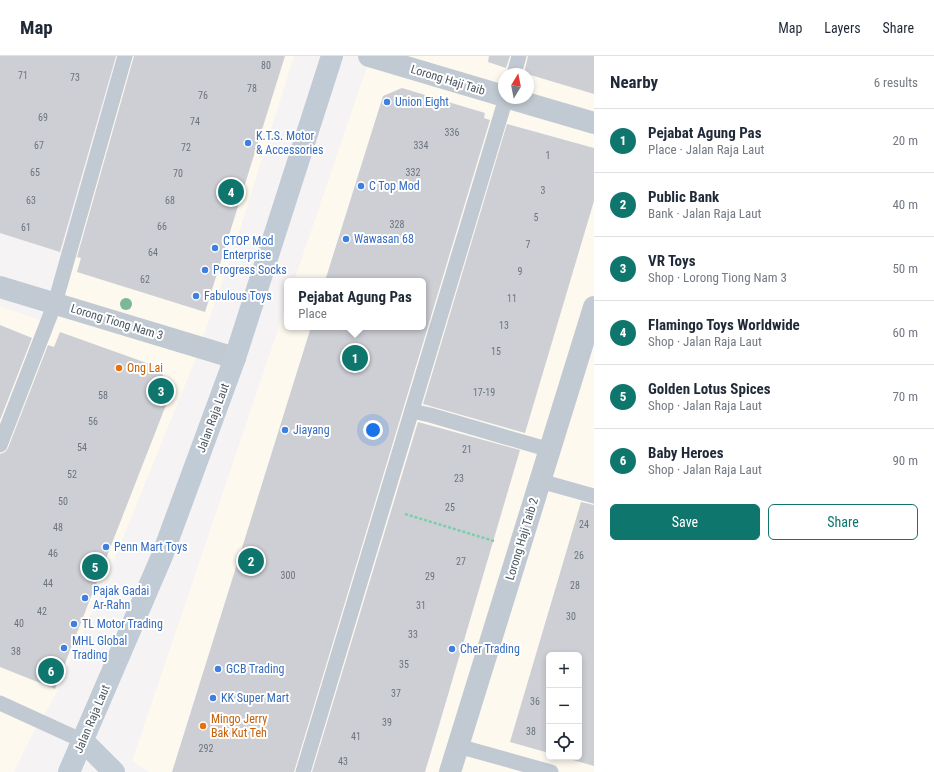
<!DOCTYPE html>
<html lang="en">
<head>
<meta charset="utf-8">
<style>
  :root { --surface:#fff; --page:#f6f6f7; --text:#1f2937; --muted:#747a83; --line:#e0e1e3; --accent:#0f766e }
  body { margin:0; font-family:"Roboto Condensed",sans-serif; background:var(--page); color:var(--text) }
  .controls { position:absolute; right:12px; bottom:12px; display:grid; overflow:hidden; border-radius:6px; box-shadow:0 2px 6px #0003 }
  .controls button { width:36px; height:36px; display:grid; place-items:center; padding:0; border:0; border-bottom:1px solid var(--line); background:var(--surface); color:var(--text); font:20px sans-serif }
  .compass { position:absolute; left:498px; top:12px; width:36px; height:36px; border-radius:50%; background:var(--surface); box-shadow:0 2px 6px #0003; rotate:10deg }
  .you { position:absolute; left:373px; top:374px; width:14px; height:14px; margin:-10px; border:3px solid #fff; border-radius:50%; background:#1a73e8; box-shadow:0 0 0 6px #1a73e833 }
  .badge { display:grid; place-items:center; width:26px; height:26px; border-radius:50%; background:var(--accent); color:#fff; font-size:13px; font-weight:700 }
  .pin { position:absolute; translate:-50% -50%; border:2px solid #fff; box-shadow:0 1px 4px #0006 }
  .popup { position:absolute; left:284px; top:222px; width:142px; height:52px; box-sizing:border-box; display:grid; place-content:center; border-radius:6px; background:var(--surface); filter:drop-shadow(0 1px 3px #0005); font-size:13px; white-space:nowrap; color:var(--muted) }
  .popup b { font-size:15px; color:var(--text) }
  .popup::after { content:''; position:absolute; left:50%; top:100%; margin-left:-8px; border:8px solid transparent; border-top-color:var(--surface) }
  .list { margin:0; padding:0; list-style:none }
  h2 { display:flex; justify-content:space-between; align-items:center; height:52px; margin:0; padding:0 16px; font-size:17px }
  h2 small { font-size:13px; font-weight:400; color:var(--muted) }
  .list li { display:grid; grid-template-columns:26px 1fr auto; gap:12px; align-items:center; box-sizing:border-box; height:64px; padding:0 16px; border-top:1px solid var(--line) }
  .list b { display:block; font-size:15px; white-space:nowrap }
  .list p { margin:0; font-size:13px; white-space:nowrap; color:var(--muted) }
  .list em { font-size:13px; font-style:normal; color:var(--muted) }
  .actions { display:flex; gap:8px; padding:12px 16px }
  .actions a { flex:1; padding:9px 0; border:1px solid var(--accent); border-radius:6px; text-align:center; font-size:14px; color:var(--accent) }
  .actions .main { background:var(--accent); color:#fff }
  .icon { flex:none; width:22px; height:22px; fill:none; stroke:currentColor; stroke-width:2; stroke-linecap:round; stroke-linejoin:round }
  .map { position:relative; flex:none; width:594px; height:716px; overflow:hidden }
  header { display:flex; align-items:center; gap:24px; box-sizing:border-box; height:56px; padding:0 20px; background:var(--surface); border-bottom:1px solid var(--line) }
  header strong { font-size:19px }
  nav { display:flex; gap:22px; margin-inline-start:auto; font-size:14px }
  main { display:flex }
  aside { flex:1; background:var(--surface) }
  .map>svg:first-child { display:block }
  .commercial { fill:#fdf9ef; fill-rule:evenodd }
  .building { fill:#cdcfd5 }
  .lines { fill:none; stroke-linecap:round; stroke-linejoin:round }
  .path { stroke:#7ad0a6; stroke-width:2.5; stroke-dasharray:3 2; stroke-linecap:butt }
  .lane { stroke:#c1cad2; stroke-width:15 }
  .street { stroke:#c1cad2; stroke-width:22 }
  .secondary { stroke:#c1cbd6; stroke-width:22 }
  .tree { fill:#7bb799 }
  .shop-dot { fill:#3f7fe0; stroke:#fff; stroke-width:1.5 }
  .food-dot { fill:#e8710a; stroke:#fff; stroke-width:1.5 }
  .labels { text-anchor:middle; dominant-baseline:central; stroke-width:4; stroke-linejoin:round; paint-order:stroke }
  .number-label { font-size:10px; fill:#6b747e }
  .street-label { font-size:12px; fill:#4a5661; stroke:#fff }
  .shop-label { font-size:12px; fill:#366cbe; stroke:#fff; text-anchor:start }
  .food-label { font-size:12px; fill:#c56008; stroke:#fff; text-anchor:start }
</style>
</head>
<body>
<header>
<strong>Map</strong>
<nav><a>Map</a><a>Layers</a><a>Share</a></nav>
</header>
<main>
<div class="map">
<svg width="594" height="716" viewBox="0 0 594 716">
  <rect width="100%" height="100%" fill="#f5f3f3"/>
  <!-- commercial -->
  <g class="commercial">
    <polygon points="133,0 294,0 237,183 196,302 103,531 55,640 33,677 14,716 0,716 0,250 54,269"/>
    <path d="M372,0h222v716h-445l-17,-11 155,-458v24h136v-46h-129l70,-206zM504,18h24v24h-24zM549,599h30v102h-30z"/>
  </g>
  <!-- building -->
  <g class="building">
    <polygon points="0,0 116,0 60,196 0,177"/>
    <polygon points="134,0 285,0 205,256 77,216 81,202 77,201"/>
    <polygon points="489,0 510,0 506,12 488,6"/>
    <polygon points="528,0 594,0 594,38 524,17"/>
    <polygon points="402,32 485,57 484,62 490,64 294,716 172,716 311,271 423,271 423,225 325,225 383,40"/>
    <polygon points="507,68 594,92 594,145 525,377 423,348"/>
    <polygon points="0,269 32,282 0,364"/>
    <polygon points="60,276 155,310 173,331 55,633 0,611 0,398 5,396 8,392 48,289 54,291"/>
    <polygon points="418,366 520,394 440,666 425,716 312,716"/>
    <polygon points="581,446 594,449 594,710 562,701 579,701 579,599 549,599 549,697 510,686"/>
  </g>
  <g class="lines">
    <!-- path -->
    <polyline class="path" points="405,458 494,485"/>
    <!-- lane -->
    <g class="lane">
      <polyline points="514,18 519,0"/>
      <polyline points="412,355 430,359 550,394"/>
      <polyline points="0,389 55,247 125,0"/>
      <polyline points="540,425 594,440"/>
      <polyline points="0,647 83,685"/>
      <polyline points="458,690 551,716"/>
      <polyline points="303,716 506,42"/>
    </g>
    <!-- street -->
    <g class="street">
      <polyline points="369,0 504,40"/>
      <polyline points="509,42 594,67"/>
      <polyline points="0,231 235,302"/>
      <polyline points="450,716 594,251"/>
    </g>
    <!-- secondary -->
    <g class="secondary">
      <polyline points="83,685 114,716"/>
      <polyline points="69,716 162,500 235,302 332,0"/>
    </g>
  </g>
  <!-- trees -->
  <circle class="tree" cx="126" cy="248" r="6"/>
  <!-- markers -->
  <g class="shop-dot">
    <circle cx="387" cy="46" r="4"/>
    <circle cx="248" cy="87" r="4"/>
    <circle cx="361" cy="130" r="4"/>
    <circle cx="346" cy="183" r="4"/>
    <circle cx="215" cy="192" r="4"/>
    <circle cx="205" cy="214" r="4"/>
    <circle cx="196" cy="240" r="4"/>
    <circle cx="285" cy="374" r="4"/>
    <circle cx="106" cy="491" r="4"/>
    <circle cx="85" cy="542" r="4"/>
    <circle cx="74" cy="568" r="4"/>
    <circle cx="64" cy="592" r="4"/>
    <circle cx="452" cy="593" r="4"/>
    <circle cx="218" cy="613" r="4"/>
    <circle cx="213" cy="642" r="4"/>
  </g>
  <g class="food-dot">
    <circle cx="119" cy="312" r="4"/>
    <circle cx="203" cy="670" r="4"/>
  </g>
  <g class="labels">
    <!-- number labels -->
    <g class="number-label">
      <text x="266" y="9">80</text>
      <text x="23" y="19">71</text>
      <text x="75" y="21">73</text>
      <text x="252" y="32">78</text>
      <text x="203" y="39">76</text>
      <text x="43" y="61">69</text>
      <text x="195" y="65">74</text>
      <text x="452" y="76">336</text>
      <text x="39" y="89">67</text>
      <text x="421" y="89">334</text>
      <text x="186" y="91">72</text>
      <text x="548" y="99">1</text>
      <text x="35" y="116">65</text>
      <text x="413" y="116">332</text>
      <text x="178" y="117">70</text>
      <text x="543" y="134">3</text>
      <text x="31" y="144">63</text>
      <text x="170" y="144">68</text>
      <text x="536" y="161">5</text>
      <text x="397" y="168">328</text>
      <text x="162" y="170">66</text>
      <text x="26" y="171">61</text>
      <text x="528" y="188">7</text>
      <text x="153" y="196">64</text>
      <text x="520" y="215">9</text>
      <text x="145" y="223">62</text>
      <text x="512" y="242">11</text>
      <text x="504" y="269">13</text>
      <text x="496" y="295">15</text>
      <text x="484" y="336">17-19</text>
      <text x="103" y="339">58</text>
      <text x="93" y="365">56</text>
      <text x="82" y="391">54</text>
      <text x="467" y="393">21</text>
      <text x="72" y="418">52</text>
      <text x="459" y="422">23</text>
      <text x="63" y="445">50</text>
      <text x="450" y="451">25</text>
      <text x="584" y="468">24</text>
      <text x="58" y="471">48</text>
      <text x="53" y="497">46</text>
      <text x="579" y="499">26</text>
      <text x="461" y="505">27</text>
      <text x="288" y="519">300</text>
      <text x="430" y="520">29</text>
      <text x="48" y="527">44</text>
      <text x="575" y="529">28</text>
      <text x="421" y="549">31</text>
      <text x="42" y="555">42</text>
      <text x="571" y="560">30</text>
      <text x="19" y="567">40</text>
      <text x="413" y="578">33</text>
      <text x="16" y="595">38</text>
      <text x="404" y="608">35</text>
      <text x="396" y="637">37</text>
      <text x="535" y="645">36</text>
      <text x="387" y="666">39</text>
      <text x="531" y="675">38</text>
      <text x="356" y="680">41</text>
      <text x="206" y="692">292</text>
      <text x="343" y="705">43</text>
    </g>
    <!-- street labels -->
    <g class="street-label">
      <text transform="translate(448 24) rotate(17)">Lorong Haji Taib</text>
      <text transform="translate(117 266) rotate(17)">Lorong Tiong Nam 3</text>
      <text transform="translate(213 362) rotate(-70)">Jalan Raja Laut</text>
      <text transform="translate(522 483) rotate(-73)">Lorong Haji Taib 2</text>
      <text transform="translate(92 663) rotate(-67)">Jalan Raja Laut</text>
    </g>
    <!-- shop labels -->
    <g class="shop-label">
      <text x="395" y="46">Union Eight</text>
      <text x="256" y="80">K.T.S. Motor<tspan x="256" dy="14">&amp; Accessories</tspan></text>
      <text x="369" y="130">C Top Mod</text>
      <text x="354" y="183">Wawasan 68</text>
      <text x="223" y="185">CTOP Mod<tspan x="223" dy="14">Enterprise</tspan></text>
      <text x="213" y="214">Progress Socks</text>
      <text x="204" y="240">Fabulous Toys</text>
      <text x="293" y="374">Jiayang</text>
      <text x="114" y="491">Penn Mart Toys</text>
      <text x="93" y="535">Pajak Gadai<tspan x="93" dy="14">Ar-Rahn</tspan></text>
      <text x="82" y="568">TL Motor Trading</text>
      <text x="72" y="585">MHL Global<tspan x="72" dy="14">Trading</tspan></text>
      <text x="460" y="593">Cher Trading</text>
      <text x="226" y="613">GCB Trading</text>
      <text x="221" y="642">KK Super Mart</text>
    </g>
    <!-- food labels -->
    <g class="food-label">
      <text x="127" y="312">Ong Lai</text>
      <text x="211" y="663">Mingo Jerry<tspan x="211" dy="14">Bak Kut Teh</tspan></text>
    </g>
  </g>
</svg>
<div class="controls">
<button>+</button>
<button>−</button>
<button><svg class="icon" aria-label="locate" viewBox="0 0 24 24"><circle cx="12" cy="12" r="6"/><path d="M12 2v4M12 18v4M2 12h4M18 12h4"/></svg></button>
</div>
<svg class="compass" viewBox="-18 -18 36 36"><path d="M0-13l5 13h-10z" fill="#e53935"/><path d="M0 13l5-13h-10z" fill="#747a83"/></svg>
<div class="you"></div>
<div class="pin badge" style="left:355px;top:302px">1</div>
<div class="popup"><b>Pejabat Agung Pas</b>Place</div>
<div class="pin badge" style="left:251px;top:505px">2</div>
<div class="pin badge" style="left:161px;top:335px">3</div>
<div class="pin badge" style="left:231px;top:136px">4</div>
<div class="pin badge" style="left:95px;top:511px">5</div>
<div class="pin badge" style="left:51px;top:615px">6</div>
</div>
<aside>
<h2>Nearby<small>6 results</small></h2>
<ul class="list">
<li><span class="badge">1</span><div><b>Pejabat Agung Pas</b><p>Place · Jalan Raja Laut</p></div><em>20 m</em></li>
<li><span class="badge">2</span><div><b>Public Bank</b><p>Bank · Jalan Raja Laut</p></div><em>40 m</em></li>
<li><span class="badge">3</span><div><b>VR Toys</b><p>Shop · Lorong Tiong Nam 3</p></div><em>50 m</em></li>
<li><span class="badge">4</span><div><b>Flamingo Toys Worldwide</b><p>Shop · Jalan Raja Laut</p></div><em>60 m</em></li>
<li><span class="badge">5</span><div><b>Golden Lotus Spices</b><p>Shop · Jalan Raja Laut</p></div><em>70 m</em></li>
<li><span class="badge">6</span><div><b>Baby Heroes</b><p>Shop · Jalan Raja Laut</p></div><em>90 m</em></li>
</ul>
<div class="actions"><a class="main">Save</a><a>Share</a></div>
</aside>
</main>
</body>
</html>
